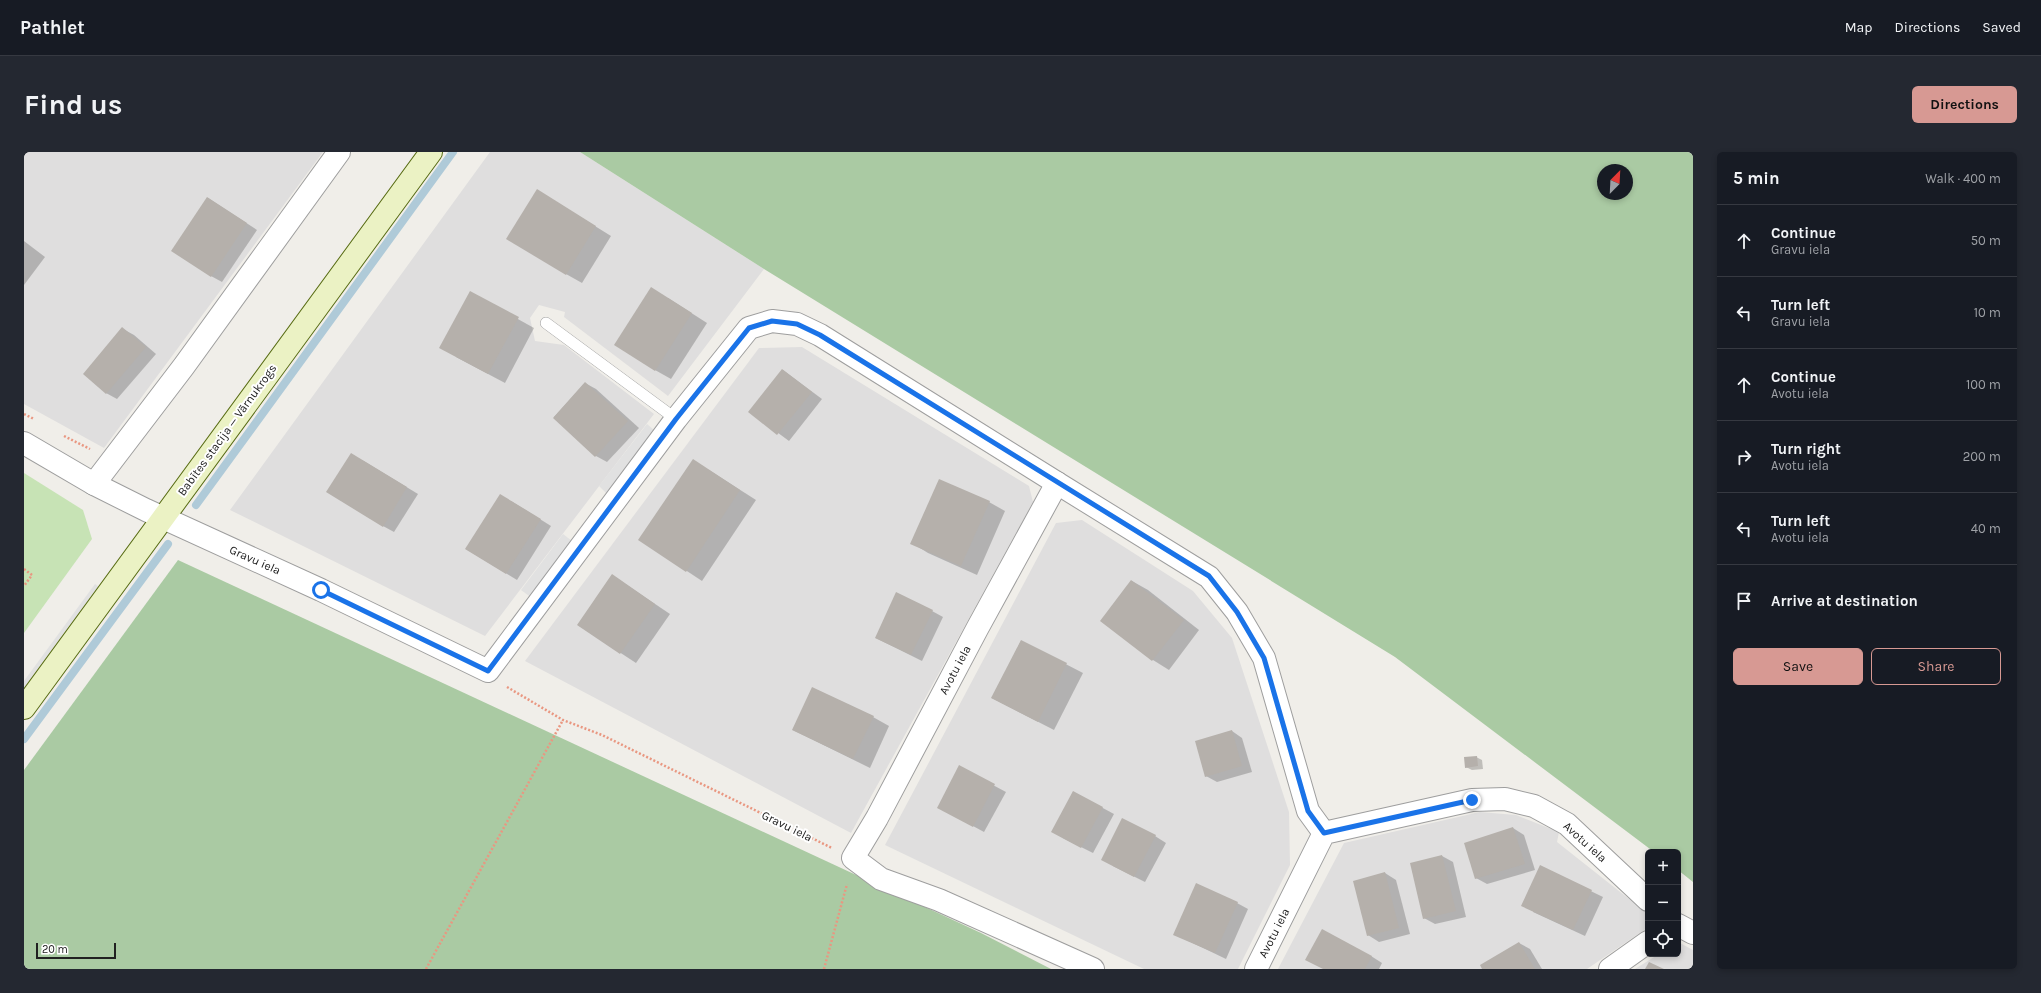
<!DOCTYPE html>
<html lang="en">
<head>
<meta charset="utf-8">
<style>
  :root { --surface:#171b24; --page:#242831; --text:#f1f3f6; --muted:#9ea1a6; --line:#363941; --accent:#d79993 }
  body { margin:0; font-family:Karla,sans-serif; background:var(--page); color:var(--text) }
  .controls { position:absolute; right:12px; bottom:12px; display:grid; overflow:hidden; border-radius:6px; box-shadow:0 2px 6px #0003 }
  .controls button { width:36px; height:36px; display:grid; place-items:center; padding:0; border:0; border-bottom:1px solid var(--line); background:var(--surface); color:var(--text); font:20px sans-serif }
  .compass { position:absolute; left:1573px; top:12px; width:36px; height:36px; border-radius:50%; background:var(--surface); box-shadow:0 2px 6px #0003; rotate:24deg }
  .scale { position:absolute; left:12px; bottom:10px; width:80px; box-sizing:border-box; padding-left:4px; border:2px solid #212121; border-top:0; font-size:11px; line-height:14px; white-space:nowrap; color:#212121; -webkit-text-stroke:3px #fff; paint-order:stroke }
  .stop { position:absolute; width:12px; height:12px; margin:-9px; border:3px solid #1a73e8; border-radius:50%; background:#fff }
  .stop.end { background:#1a73e8; border-color:#fff; box-shadow:0 1px 4px #0008 }
  .list { margin:0; padding:0; list-style:none }
  h2 { display:flex; justify-content:space-between; align-items:center; height:52px; margin:0; padding:0 16px; font-size:17px }
  h2 small { font-size:13px; font-weight:400; color:var(--muted) }
  .list li { display:grid; grid-template-columns:26px 1fr auto; gap:12px; align-items:center; box-sizing:border-box; height:72px; padding:0 16px; border-top:1px solid var(--line) }
  .list b { display:block; font-size:15px; white-space:nowrap }
  .list p { margin:0; font-size:13px; white-space:nowrap; color:var(--muted) }
  .list em { font-size:13px; font-style:normal; color:var(--muted) }
  .actions { display:flex; gap:8px; padding:12px 16px }
  .actions a { flex:1; padding:9px 0; border:1px solid var(--accent); border-radius:6px; text-align:center; font-size:14px; color:var(--accent) }
  .actions .main { background:var(--accent); color:#111 }
  .icon { flex:none; width:22px; height:22px; fill:none; stroke:currentColor; stroke-width:2; stroke-linecap:round; stroke-linejoin:round }
  .map { position:relative; flex:none; width:1669px; height:817px; overflow:hidden; border-radius:6px }
  header { display:flex; align-items:center; gap:24px; box-sizing:border-box; height:56px; padding:0 20px; background:var(--surface); border-bottom:1px solid var(--line) }
  header strong { font-size:19px }
  nav { display:flex; gap:22px; margin-inline-start:auto; font-size:14px }
  .intro { display:flex; align-items:center; justify-content:space-between; box-sizing:border-box; height:96px; padding:0 24px }
  h1 { margin:0; font-size:28px }
  .button { padding:10px 18px; border-radius:6px; background:var(--accent); color:#111; font-size:14px; font-weight:700 }
  main { display:flex; gap:24px; padding:0 24px }
  aside { flex:1; background:var(--surface); border-radius:6px; box-shadow:0 2px 6px #0003 }
  .map>svg:first-child { display:block }
  .residential { fill:#dfdede }
  .grass { fill:#c7e3b5 }
  .forest { fill:#aacaa3; fill-rule:evenodd }
  .parking { fill:#e1e1e1 }
  .shadow { fill:#0003 }
  .lines { fill:none; stroke-linecap:round; stroke-linejoin:round }
  .stream { stroke:#afcad8; stroke-width:8 }
  .building { fill:#b5b0ab }
  .lane-casing { stroke:#9e9e9e; stroke-width:12 }
  .street-casing { stroke:#9e9e9e; stroke-width:24 }
  .secondary-casing { stroke:#586c13; stroke-width:24 }
  .path { stroke:#e99781; stroke-width:2.5; stroke-dasharray:2 2; stroke-linecap:butt }
  .lane { stroke:#fff; stroke-width:11 }
  .street { stroke:#fff; stroke-width:22 }
  .secondary { stroke:#ebf2c4; stroke-width:22 }
  .route { stroke:#1a73e8; stroke-width:5 }
  .labels { text-anchor:middle; dominant-baseline:central; stroke-width:4; stroke-linejoin:round; paint-order:stroke }
  .street-label { font-size:12px; fill:#212121; stroke:#fff }
</style>
</head>
<body>
<header>
<strong>Pathlet</strong>
<nav><a>Map</a><a>Directions</a><a>Saved</a></nav>
</header>
<div class="intro"><h1>Find us</h1><a class="button">Directions</a></div>
<main>
<div class="map">
<svg width="1669" height="817" viewBox="0 0 1669 817">
  <rect width="100%" height="100%" fill="#f0eee9"/>
  <!-- residential -->
  <g class="residential">
    <polygon points="0,0 299,0 80,296 0,252"/>
    <polygon points="466,0 556,0 740,117 644,244 540,165 541,160 515,153 506,166 511,189 540,193 630,262 461,484 206,358"/>
    <polygon points="778,195 1005,334 1009,350 827,681 501,509 735,196"/>
    <polygon points="1058,368 1169,439 1208,486 1265,660 1266,713 1214,817 1120,817 861,693 1032,371"/>
    <polygon points="1456,660 1492,663 1535,680 1533,690 1624,762 1623,776 1563,817 1254,817 1320,691"/>
    <polygon points="1654,790 1669,798 1669,817 1611,817 1635,802 1654,802"/>
  </g>
  <!-- grass -->
  <polygon class="grass" points="0,321 59,358 68,387 0,481"/>
  <!-- forest -->
  <g class="forest">
    <path d="M556,0h1113v730l-15,-12v-18h-24l-259,-195 -631,-388zM1579,18h24v24h-24z"/>
    <polygon points="154,408 957,781 1027,817 0,817 0,618"/>
  </g>
  <!-- parking -->
  <g class="parking">
    <polygon points="623,272 631,279 584,343 575,334"/>
    <polygon points="539,382 548,389 508,446 497,438"/>
    <polygon points="71,432 79,438 0,545 0,529"/>
  </g>
  <!-- shadow -->
  <g class="shadow">
    <polygon points="184,46 233,78 198,130 187,124"/>
    <polygon points="529,48 587,84 558,131 542,122"/>
    <polygon points="0,89 21,105 0,133"/>
    <polygon points="446,140 510,176 481,231 432,205"/>
    <polygon points="644,146 683,171 647,227 631,218"/>
    <polygon points="99,177 110,183 132,202 93,247 82,241"/>
    <polygon points="759,218 798,247 765,289 726,260"/>
    <polygon points="561,231 572,237 615,276 583,310 572,304 530,265"/>
    <polygon points="338,308 394,342 370,380 359,374"/>
    <polygon points="685,318 732,348 678,429 616,388"/>
    <polygon points="487,349 527,374 493,428 442,397"/>
    <polygon points="965,350 981,359 953,423 904,401 888,391"/>
    <polygon points="588,423 646,462 612,511 554,473"/>
    <polygon points="1108,429 1124,438 1175,478 1145,518 1129,508 1077,469"/>
    <polygon points="908,459 919,465 898,509 852,486"/>
    <polygon points="997,489 1059,521 1030,578 968,546"/>
    <polygon points="849,565 865,574 846,616 769,578"/>
    <polygon points="1208,579 1218,586 1228,620 1193,630 1182,624"/>
    <polygon points="1452,605 1458,608 1459,617 1448,618 1442,615"/>
    <polygon points="935,615 982,640 960,680 925,661"/>
    <polygon points="1049,640 1090,662 1069,701 1039,686"/>
    <polygon points="1489,676 1500,683 1511,718 1463,732 1452,726"/>
    <polygon points="1131,684 1142,691 1121,730 1089,714"/>
    <polygon points="1418,704 1429,710 1442,765 1411,772 1400,766"/>
    <polygon points="1517,715 1579,745 1561,784 1509,760"/>
    <polygon points="1361,721 1372,728 1386,782 1355,790 1344,783"/>
    <polygon points="1213,751 1224,757 1202,807 1150,782"/>
    <polygon points="1495,791 1506,797 1518,817 1459,817"/>
    <polygon points="1347,804 1358,811 1355,817 1299,817"/>
  </g>
  <g class="lines">
    <!-- stream -->
    <g class="stream">
      <polyline points="172,353 429,0"/>
      <polyline points="0,587 144,392"/>
    </g>
  </g>
  <!-- building -->
  <g class="building">
    <polygon points="513,37 572,74 542,123 482,87"/>
    <polygon points="183,45 223,71 187,125 147,99"/>
    <polygon points="627,135 668,161 631,219 590,193"/>
    <polygon points="446,139 495,165 464,222 415,196"/>
    <polygon points="98,175 122,195 82,242 59,222"/>
    <polygon points="758,217 788,240 753,283 724,260"/>
    <polygon points="561,230 604,269 571,305 529,266"/>
    <polygon points="327,301 383,335 359,375 302,340"/>
    <polygon points="669,307 716,338 662,420 614,388"/>
    <polygon points="915,327 966,349 937,414 886,392"/>
    <polygon points="476,342 517,367 482,422 441,397"/>
    <polygon points="588,422 631,452 596,502 553,473"/>
    <polygon points="1107,428 1160,468 1128,509 1076,469"/>
    <polygon points="872,440 909,458 887,503 851,486"/>
    <polygon points="997,488 1043,511 1014,570 967,546"/>
    <polygon points="788,535 850,564 829,607 768,578"/>
    <polygon points="1208,578 1218,614 1181,625 1171,589"/>
    <polygon points="1453,604 1454,614 1441,616 1440,605"/>
    <polygon points="935,613 971,632 949,675 913,656"/>
    <polygon points="1049,639 1079,655 1057,696 1027,680"/>
    <polygon points="1098,666 1132,683 1110,725 1077,708"/>
    <polygon points="1489,675 1501,712 1451,727 1440,691"/>
    <polygon points="1418,703 1432,759 1399,767 1386,711"/>
    <polygon points="1516,713 1568,738 1549,778 1497,754"/>
    <polygon points="1361,720 1375,776 1343,784 1329,729"/>
    <polygon points="1172,731 1214,750 1191,801 1149,783"/>
    <polygon points="1298,777 1348,804 1341,817 1299,817 1281,808"/>
    <polygon points="1495,790 1511,817 1458,817 1456,813"/>
    <polygon points="1625,810 1640,817 1621,817"/>
  </g>
  <g class="lines">
    <!-- lane casing -->
    <g class="lane-casing">
      <polyline id="lane" points="522,171 652,267"/>
    </g>
    <!-- street casing -->
    <g class="street-casing">
      <g id="street">
        <polyline points="0,291 70,332 122,358 297,438 464,519 652,267 725,176 748,169 773,172 796,183 1033,331"/>
        <polyline points="70,332 160,214 315,0"/>
        <polyline points="1654,773 1669,781"/>
        <polyline points="1069,817 915,748 857,727 829,706 853,666 953,477 1033,331 1185,425 1213,460 1240,506 1284,659 1300,681"/>
        <polyline points="1232,817 1300,681 1448,648 1481,647 1510,654 1543,672 1624,748"/>
        <polyline points="1586,817 1624,790"/>
      </g>
    </g>
    <!-- secondary casing -->
    <g class="secondary-casing">
      <polyline id="secondary" points="0,556 407,0"/>
    </g>
    <!-- path -->
    <g class="path">
      <polyline points="0,262 10,267"/>
      <polyline points="40,284 66,297"/>
      <polyline points="0,417 8,423 0,434"/>
      <polyline points="483,535 539,568 578,583 808,696"/>
      <polyline points="402,817 539,568"/>
      <polyline points="800,817 823,732"/>
    </g>
    <!-- lane -->
    <use href="#lane" class="lane"/>
    <!-- street -->
    <use href="#street" class="street"/>
    <!-- secondary -->
    <use href="#secondary" class="secondary"/>
  </g>
  <g class="lines">
    <!-- route -->
    <polyline class="route" points="297,438 464,519 652,267 725,176 748,169 773,172 796,183 1185,424 1213,460 1240,506 1284,659 1300,681 1448,648"/>
  </g>
  <g class="labels">
    <!-- street labels -->
    <g class="street-label">
      <text transform="translate(203 278) rotate(-54)">Babītes stacija — Vārnukrogs</text>
      <text transform="translate(231 408) rotate(24)">Gravu iela</text>
      <text transform="translate(931 518) rotate(-62)">Avotu iela</text>
      <text transform="translate(763 674) rotate(26)">Gravu iela</text>
      <text transform="translate(1561 690) rotate(42)">Avotu iela</text>
      <text transform="translate(1250 781) rotate(-63)">Avotu iela</text>
    </g>
  </g>
</svg>
<div class="controls">
<button>+</button>
<button>−</button>
<button><svg class="icon" aria-label="locate" viewBox="0 0 24 24"><circle cx="12" cy="12" r="6"/><path d="M12 2v4M12 18v4M2 12h4M18 12h4"/></svg></button>
</div>
<svg class="compass" viewBox="-18 -18 36 36"><path d="M0-13l5 13h-10z" fill="#e53935"/><path d="M0 13l5-13h-10z" fill="#9ea1a6"/></svg>
<div class="scale">20 m</div>
<div class="stop" style="left:297px;top:438px"></div>
<div class="stop end" style="left:1448px;top:648px"></div>
</div>
<aside>
<h2>5 min<small>Walk · 400 m</small></h2>
<ul class="list">
<li><svg class="icon" aria-label="ahead" viewBox="0 0 24 24"><path d="M12 20V5M6 11l6-6 6 6"/></svg><div><b>Continue</b><p>Gravu iela</p></div><em>50 m</em></li>
<li><svg class="icon" aria-label="left" viewBox="0 0 24 24"><path d="M17 20v-9H6M10 6l-5 5 5 5"/></svg><div><b>Turn left</b><p>Gravu iela</p></div><em>10 m</em></li>
<li><svg class="icon" aria-label="ahead" viewBox="0 0 24 24"><path d="M12 20V5M6 11l6-6 6 6"/></svg><div><b>Continue</b><p>Avotu iela</p></div><em>100 m</em></li>
<li><svg class="icon" aria-label="right" viewBox="0 0 24 24"><path d="M7 20v-9h11M14 6l5 5-5 5"/></svg><div><b>Turn right</b><p>Avotu iela</p></div><em>200 m</em></li>
<li><svg class="icon" aria-label="left" viewBox="0 0 24 24"><path d="M17 20v-9H6M10 6l-5 5 5 5"/></svg><div><b>Turn left</b><p>Avotu iela</p></div><em>40 m</em></li>
<li><svg class="icon" aria-label="arrive" viewBox="0 0 24 24"><path d="M6 21V4h12l-3 4 3 4H6"/></svg><div><b>Arrive at destination</b></div></li>
</ul>
<div class="actions"><a class="main">Save</a><a>Share</a></div>
</aside>
</main>
</body>
</html>
